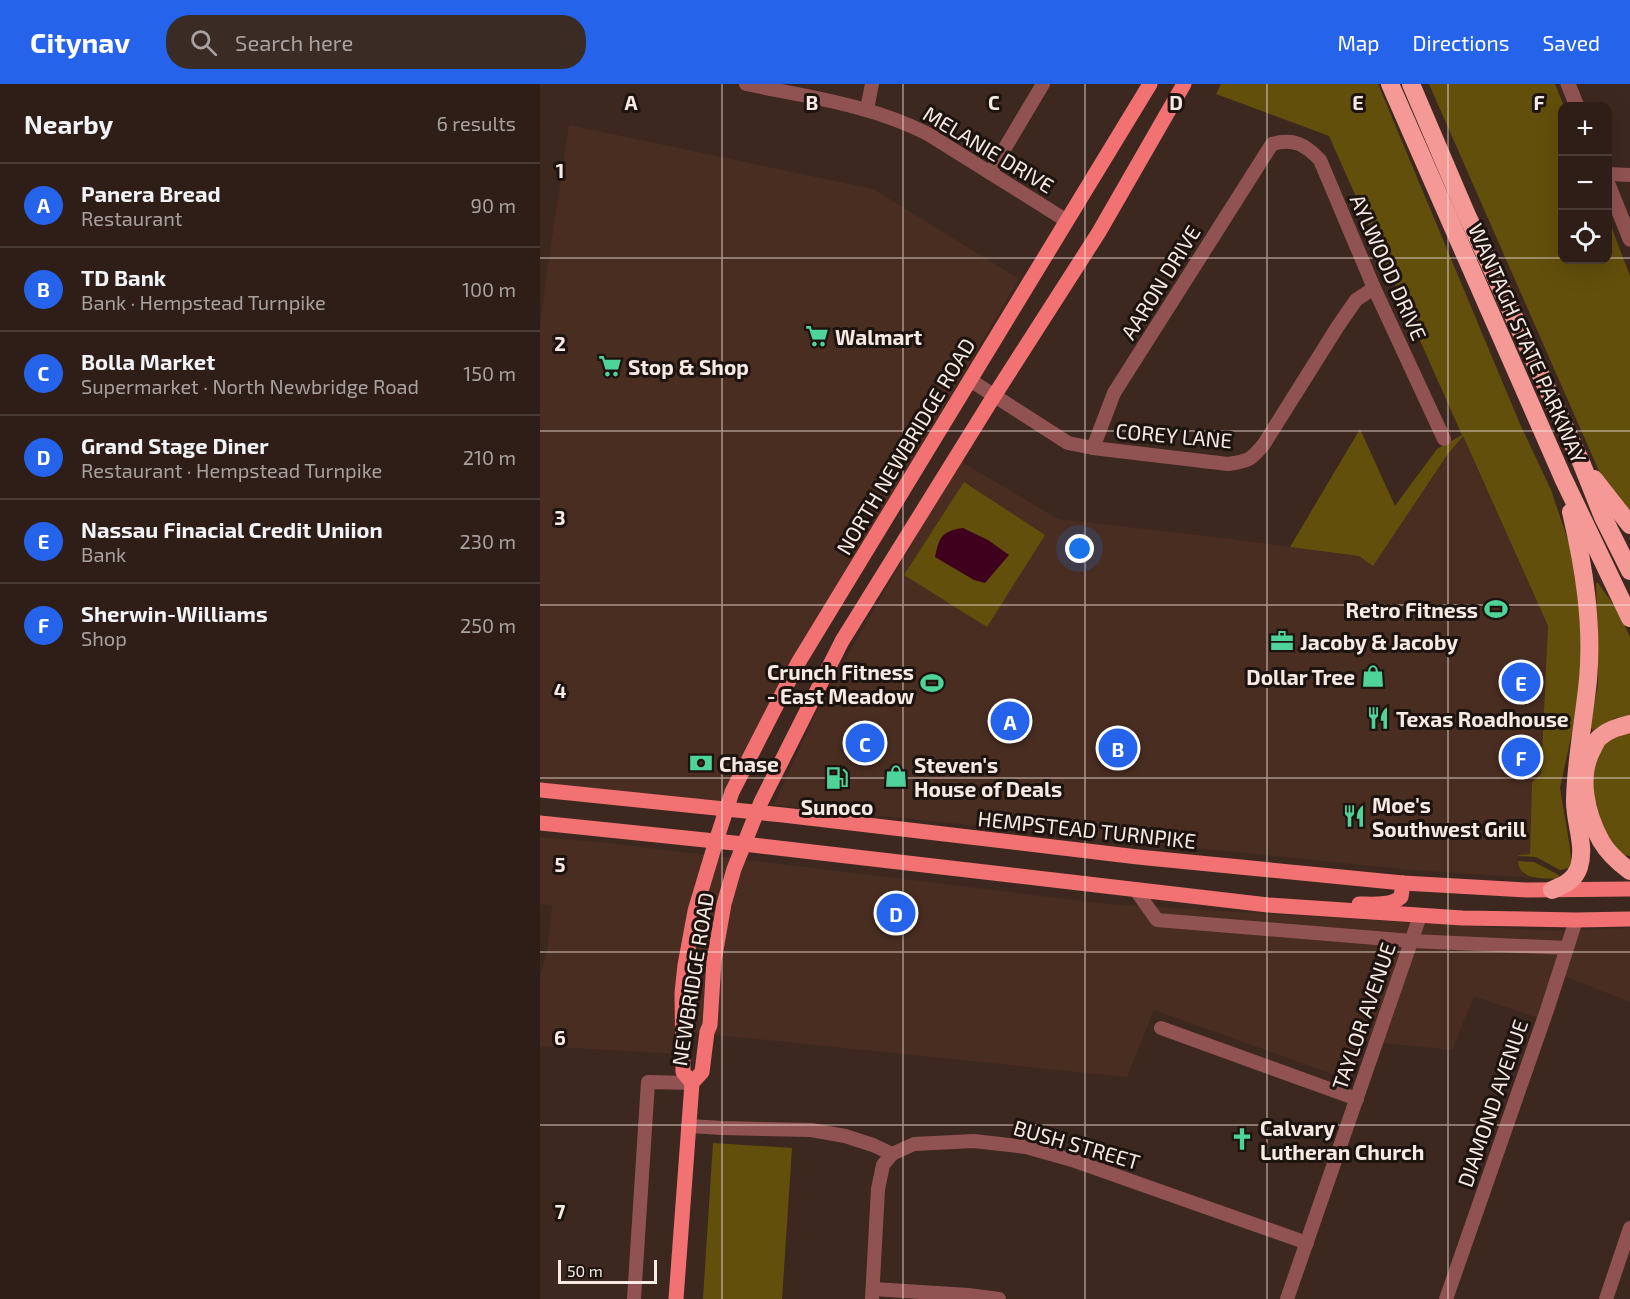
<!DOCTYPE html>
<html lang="en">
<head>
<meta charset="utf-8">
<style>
  :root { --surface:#2e1e17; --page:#3a2b24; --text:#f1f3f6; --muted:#a7a2a1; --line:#493c36; --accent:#2563eb }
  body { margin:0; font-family:"Exo 2",sans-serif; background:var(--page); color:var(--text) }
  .controls { position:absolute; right:18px; top:18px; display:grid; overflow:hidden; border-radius:12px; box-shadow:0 6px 24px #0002 }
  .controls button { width:54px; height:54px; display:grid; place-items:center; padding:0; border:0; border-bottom:2px solid var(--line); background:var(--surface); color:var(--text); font:30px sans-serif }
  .scale { position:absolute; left:18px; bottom:15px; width:99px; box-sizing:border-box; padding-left:6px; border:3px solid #f7e9e3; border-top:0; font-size:16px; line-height:21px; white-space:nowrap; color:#f7e9e3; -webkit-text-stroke:4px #1d1410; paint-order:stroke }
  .you { position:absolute; left:540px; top:465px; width:21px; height:21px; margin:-15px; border:4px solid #fff; border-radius:50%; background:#1a73e8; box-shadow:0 0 0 9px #1a73e833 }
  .badge { display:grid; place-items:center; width:39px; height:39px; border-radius:50%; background:var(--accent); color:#fff; font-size:20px; font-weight:700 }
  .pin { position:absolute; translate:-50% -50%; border:3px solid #fff; box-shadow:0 2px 6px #0006 }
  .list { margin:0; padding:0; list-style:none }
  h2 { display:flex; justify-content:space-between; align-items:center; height:78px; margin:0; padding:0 24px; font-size:26px }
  h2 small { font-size:20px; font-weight:400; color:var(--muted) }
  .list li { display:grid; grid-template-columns:39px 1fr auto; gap:18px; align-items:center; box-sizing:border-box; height:84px; padding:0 24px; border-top:2px solid var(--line) }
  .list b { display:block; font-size:22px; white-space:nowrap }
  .list p { margin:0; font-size:20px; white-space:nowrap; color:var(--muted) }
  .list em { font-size:20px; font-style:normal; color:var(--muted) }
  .icon { flex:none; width:33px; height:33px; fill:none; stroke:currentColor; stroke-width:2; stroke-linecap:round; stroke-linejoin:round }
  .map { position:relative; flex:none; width:1090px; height:1215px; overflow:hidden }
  header { display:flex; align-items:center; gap:36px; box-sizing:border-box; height:84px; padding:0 30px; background:var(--accent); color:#fff }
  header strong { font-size:28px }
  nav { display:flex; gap:33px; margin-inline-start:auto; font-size:21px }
  .search { width:420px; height:54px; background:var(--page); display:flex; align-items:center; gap:15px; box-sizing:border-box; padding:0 21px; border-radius:24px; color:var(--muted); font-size:22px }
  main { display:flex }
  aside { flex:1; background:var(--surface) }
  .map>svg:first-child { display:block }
  .built { fill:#492d21 }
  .green { fill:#624f0c }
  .water { fill:#3f001e }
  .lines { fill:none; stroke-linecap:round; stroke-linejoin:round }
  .minor { stroke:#915352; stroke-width:14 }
  .tertiary { stroke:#915352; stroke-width:15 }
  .primary { stroke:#f27273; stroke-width:15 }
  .motorway { stroke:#f59996; stroke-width:18 }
  .grid { fill:none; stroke:#f7e9e3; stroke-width:1.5; stroke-opacity:0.55 }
  .labels { text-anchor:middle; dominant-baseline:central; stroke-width:6; stroke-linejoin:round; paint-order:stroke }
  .street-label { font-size:21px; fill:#f7e9e3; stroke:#1d1410 }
  .poi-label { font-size:21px; font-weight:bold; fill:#f7e9e3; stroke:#1d1410; text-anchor:start }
  .grid-label { font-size:20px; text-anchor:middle; font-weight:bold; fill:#f7e9e3; stroke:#1d1410; stroke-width:6; stroke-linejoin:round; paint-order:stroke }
</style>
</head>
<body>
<header>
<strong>Citynav</strong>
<div class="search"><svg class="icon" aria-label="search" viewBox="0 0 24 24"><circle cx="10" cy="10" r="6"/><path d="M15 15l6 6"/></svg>Search here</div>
<nav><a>Map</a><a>Directions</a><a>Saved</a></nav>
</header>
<main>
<aside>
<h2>Nearby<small>6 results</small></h2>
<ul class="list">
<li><span class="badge">A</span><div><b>Panera Bread</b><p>Restaurant</p></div><em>90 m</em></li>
<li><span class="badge">B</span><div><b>TD Bank</b><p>Bank · Hempstead Turnpike</p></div><em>100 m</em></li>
<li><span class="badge">C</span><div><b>Bolla Market</b><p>Supermarket · North Newbridge Road</p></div><em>150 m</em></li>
<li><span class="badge">D</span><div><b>Grand Stage Diner</b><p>Restaurant · Hempstead Turnpike</p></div><em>210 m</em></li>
<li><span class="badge">E</span><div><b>Nassau Finacial Credit Uniion</b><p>Bank</p></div><em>230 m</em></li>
<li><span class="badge">F</span><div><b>Sherwin-Williams</b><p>Shop</p></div><em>250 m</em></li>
</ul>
</aside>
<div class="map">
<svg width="1090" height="1215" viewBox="0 0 1090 1215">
  <rect width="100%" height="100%" fill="#3d281f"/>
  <!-- built -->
  <g class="built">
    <polygon points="29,41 333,105 479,195 229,619 186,725 0,706 0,244 5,201"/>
    <polygon points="922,351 1008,542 1001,690 992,698 990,770 979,771 978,777 981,787 985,791 993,794 871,786 234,721 283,614 420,377 518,435 675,453 819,472 833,481"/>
    <polygon points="0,753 68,759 567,820 1012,847 1090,844 1090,918 1021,891 1007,937 934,912 912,966 825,957 809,996 614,926 587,993 138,947 137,970 0,962 0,893 8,862 12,821 0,820"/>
  </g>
  <!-- green -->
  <g class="green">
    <polygon points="681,0 838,0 980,340 1011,406 1031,465 1039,515 1042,579 1039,616 1020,704 1030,764 1031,776 1029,784 1020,786 996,773 978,772 979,771 990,770 992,698 1001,690 1008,542 923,352 908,370 833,482 819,472 750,463 820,345 855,422 897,365 922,351 789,52 676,10"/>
    <polygon points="889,0 1015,0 1024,22 1023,22 1023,176 1068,176 1068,134 1090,192 1090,431 1079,418 1059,387"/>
    <polygon points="424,398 505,451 447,543 364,491"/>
    <polygon points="1056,499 1058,499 1078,527 1090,553 1090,632 1075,634 1053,646 1050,643 1058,601 1058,548"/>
    <polygon points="1090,647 1090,772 1083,771 1064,747 1052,722 1051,691 1059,664 1080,648"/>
    <path d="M978,777l16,1 25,13 -1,4c-15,-1 -38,2 -40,-18z"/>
    <polygon points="173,1059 252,1064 242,1215 163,1215"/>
  </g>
  <!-- water -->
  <path class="water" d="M423,444l25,12 21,15 -24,28 -11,-3 -39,-23c4,-20 7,-26 28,-29z"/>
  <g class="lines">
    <!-- minor -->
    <g class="minor">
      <path d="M206,0c62,13 126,21 182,50l139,87"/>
      <polyline points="327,25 332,0"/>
      <polyline points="450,89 503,0"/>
      <polyline points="1068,90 1090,91"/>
      <path d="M430,296l98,63 25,5 135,16c21,-3 23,-4 36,-20l74,-118 18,-26 18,-12"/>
      <path d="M553,364l21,-55 158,-249c21,-6 33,0 48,16l54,128 70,151"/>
      <polyline points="595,805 617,836 872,857 1027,864"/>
      <polyline points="621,944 817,1015"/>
      <polyline points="148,1042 182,1044 271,1046 305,1052 333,1061 352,1070 374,1060 434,1057 486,1063 532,1076 767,1159"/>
      <polyline points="333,1205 428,1211 459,1215"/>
      <polyline points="94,1215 108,998 152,999"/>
      <polyline points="332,1215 338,1105 343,1081 352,1070"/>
      <polyline points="747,1215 880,832"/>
      <polyline points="906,1215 1007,926 1036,836"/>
      <polyline points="1066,1215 1090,1144"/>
    </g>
    <!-- tertiary -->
    <g class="tertiary">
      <polyline points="1028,0 1037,22"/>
      <polyline points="1068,100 1090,155"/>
    </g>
    <!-- primary -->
    <g class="primary">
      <polyline points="0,706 243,731 598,773 863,799 987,806 1090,805"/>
      <polyline points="0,739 204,760 728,821 922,834 1036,836 1090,835"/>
      <path d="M819,820c13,0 32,2 42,-7l2,-14"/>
      <polyline points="152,999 143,988 142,909 145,881 155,827 176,757 192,708 258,579 610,0"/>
      <polyline points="136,1215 152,999 162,988 167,948 170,941 174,877 184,820 194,785 221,718 302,557 454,312 559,148 644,0"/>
    </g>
    <!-- motorway -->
    <g class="motorway">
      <polyline points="850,0 1023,394 1090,534"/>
      <polyline points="871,0 926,129 1041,378 1063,433 1090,487"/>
      <polyline points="1054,395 1090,441"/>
      <path d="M1090,640c-11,3 -21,5 -30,13 -3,2 -5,7 -7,11 -16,28 -7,66 8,93 7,12 18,22 29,30"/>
      <path d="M1012,806c12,-5 23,-10 27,-23 7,-22 -5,-46 -4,-68 1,-40 9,-79 13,-119 5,-57 -4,-113 -17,-168"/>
    </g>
  </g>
  <!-- grid -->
  <path class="grid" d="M182,0v1215M363,0v1215M545,0v1215M727,0v1215M908,0v1215M0,174h1023M1068,174h22M0,347h1090M0,521h1090M0,694h1090M0,868h1090M0,1041h1090"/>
  <!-- icons -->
  <defs>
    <g id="supermarket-bare" transform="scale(1.8)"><path d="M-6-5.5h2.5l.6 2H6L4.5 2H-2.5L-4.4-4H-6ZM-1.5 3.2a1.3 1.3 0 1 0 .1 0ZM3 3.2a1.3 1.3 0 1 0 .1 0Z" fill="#4ed399" stroke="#1d1410" stroke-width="2.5" paint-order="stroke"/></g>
    <g id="stadium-bare" transform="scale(1.8)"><path d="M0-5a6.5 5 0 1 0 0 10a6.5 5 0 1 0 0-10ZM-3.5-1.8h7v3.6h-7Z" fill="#4ed399" stroke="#1d1410" stroke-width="2.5" paint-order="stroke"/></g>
    <g id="office-bare" transform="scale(1.8)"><path d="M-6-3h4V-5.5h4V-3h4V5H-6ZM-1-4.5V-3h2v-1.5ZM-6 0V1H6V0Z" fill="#4ed399" stroke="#1d1410" stroke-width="2.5" paint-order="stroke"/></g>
    <g id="shop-bare" transform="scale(1.8)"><path d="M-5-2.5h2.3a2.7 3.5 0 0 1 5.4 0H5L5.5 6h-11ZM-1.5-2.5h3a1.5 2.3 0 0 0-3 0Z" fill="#4ed399" stroke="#1d1410" stroke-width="2.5" paint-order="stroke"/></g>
    <g id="restaurant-bare" transform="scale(1.8)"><path d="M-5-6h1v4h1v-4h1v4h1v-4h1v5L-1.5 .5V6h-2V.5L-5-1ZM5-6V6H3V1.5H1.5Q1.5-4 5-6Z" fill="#4ed399" stroke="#1d1410" stroke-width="2.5" paint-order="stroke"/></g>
    <g id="bank-bare" transform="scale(1.8)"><path d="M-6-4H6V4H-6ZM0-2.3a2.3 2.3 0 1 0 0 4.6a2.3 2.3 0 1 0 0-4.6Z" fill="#4ed399" stroke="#1d1410" stroke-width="2.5" paint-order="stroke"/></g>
    <g id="fuel-bare" transform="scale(1.8)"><path d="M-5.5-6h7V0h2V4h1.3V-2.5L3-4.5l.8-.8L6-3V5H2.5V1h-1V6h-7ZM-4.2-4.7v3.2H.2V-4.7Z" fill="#4ed399" stroke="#1d1410" stroke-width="2.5" paint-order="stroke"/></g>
    <g id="church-bare" transform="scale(1.8)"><path d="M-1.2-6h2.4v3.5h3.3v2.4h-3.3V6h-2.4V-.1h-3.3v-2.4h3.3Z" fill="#4ed399" stroke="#1d1410" stroke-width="2.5" paint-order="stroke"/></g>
  </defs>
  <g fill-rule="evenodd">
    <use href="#supermarket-bare" x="277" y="252"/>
    <use href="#supermarket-bare" x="70" y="282"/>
    <use href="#stadium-bare" x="956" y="525"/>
    <use href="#office-bare" x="742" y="557"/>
    <use href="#shop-bare" x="833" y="592"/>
    <use href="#stadium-bare" x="392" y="599"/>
    <use href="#restaurant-bare" x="838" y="634"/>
    <use href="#bank-bare" x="161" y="679"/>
    <use href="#shop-bare" x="356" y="692"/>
    <use href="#fuel-bare" x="297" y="694"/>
    <use href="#restaurant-bare" x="814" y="732"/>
    <use href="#church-bare" x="702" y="1055"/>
  </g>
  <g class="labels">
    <!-- street labels -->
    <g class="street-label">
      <text transform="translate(449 65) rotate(31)">MELANIE DRIVE</text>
      <text transform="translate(849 183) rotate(66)">AYLWOOD DRIVE</text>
      <text transform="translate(620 198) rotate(-58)">AARON DRIVE</text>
      <text transform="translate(988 259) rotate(66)">WANTAGH STATE PARKWAY</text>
      <text transform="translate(634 351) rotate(5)">COREY LANE</text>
      <text transform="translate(365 362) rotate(-59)">NORTH NEWBRIDGE ROAD</text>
      <text transform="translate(547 745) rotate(6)">HEMPSTEAD TURNPIKE</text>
      <text transform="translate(152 895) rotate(-81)">NEWBRIDGE ROAD</text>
      <text transform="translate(823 932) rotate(-71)">TAYLOR AVENUE</text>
      <text transform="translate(952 1019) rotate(-71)">DIAMOND AVENUE</text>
      <text transform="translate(537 1060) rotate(16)">BUSH STREET</text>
    </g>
    <!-- poi labels -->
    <g class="poi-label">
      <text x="295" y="252">Walmart</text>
      <text x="88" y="282">Stop &amp; Shop</text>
      <text x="938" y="525" text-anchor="end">Retro Fitness</text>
      <text x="760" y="557">Jacoby &amp; Jacoby</text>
      <text x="374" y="587" text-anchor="end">Crunch Fitness<tspan x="374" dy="24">- East Meadow</tspan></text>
      <text x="815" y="592" text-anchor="end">Dollar Tree</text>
      <text x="856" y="634">Texas Roadhouse</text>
      <text x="179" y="679">Chase</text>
      <text x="374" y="680">Steven's<tspan x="374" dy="24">House of Deals</tspan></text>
      <text x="832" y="720">Moe's<tspan x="832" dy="24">Southwest Grill</tspan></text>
      <text x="297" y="722" text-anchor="middle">Sunoco</text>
      <text x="720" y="1043">Calvary<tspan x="720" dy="24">Lutheran Church</tspan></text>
    </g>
  </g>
  <g class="grid-label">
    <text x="91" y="26">A</text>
    <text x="272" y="26">B</text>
    <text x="454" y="26">C</text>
    <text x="636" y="26">D</text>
    <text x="818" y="26">E</text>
    <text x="999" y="26">F</text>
    <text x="20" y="94">1</text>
    <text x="20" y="267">2</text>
    <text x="20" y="441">3</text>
    <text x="20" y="614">4</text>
    <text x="20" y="788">5</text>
    <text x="20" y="961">6</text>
    <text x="20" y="1135">7</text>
  </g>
</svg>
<div class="controls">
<button>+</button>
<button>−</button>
<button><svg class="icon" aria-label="locate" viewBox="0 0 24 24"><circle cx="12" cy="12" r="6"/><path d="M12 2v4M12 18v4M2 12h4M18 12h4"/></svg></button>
</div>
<div class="scale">50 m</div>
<div class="you"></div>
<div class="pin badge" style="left:470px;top:637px">A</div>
<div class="pin badge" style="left:578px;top:664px">B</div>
<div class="pin badge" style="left:325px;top:659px">C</div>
<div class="pin badge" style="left:356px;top:829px">D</div>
<div class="pin badge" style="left:981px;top:598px">E</div>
<div class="pin badge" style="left:981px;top:673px">F</div>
</div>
</main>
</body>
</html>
